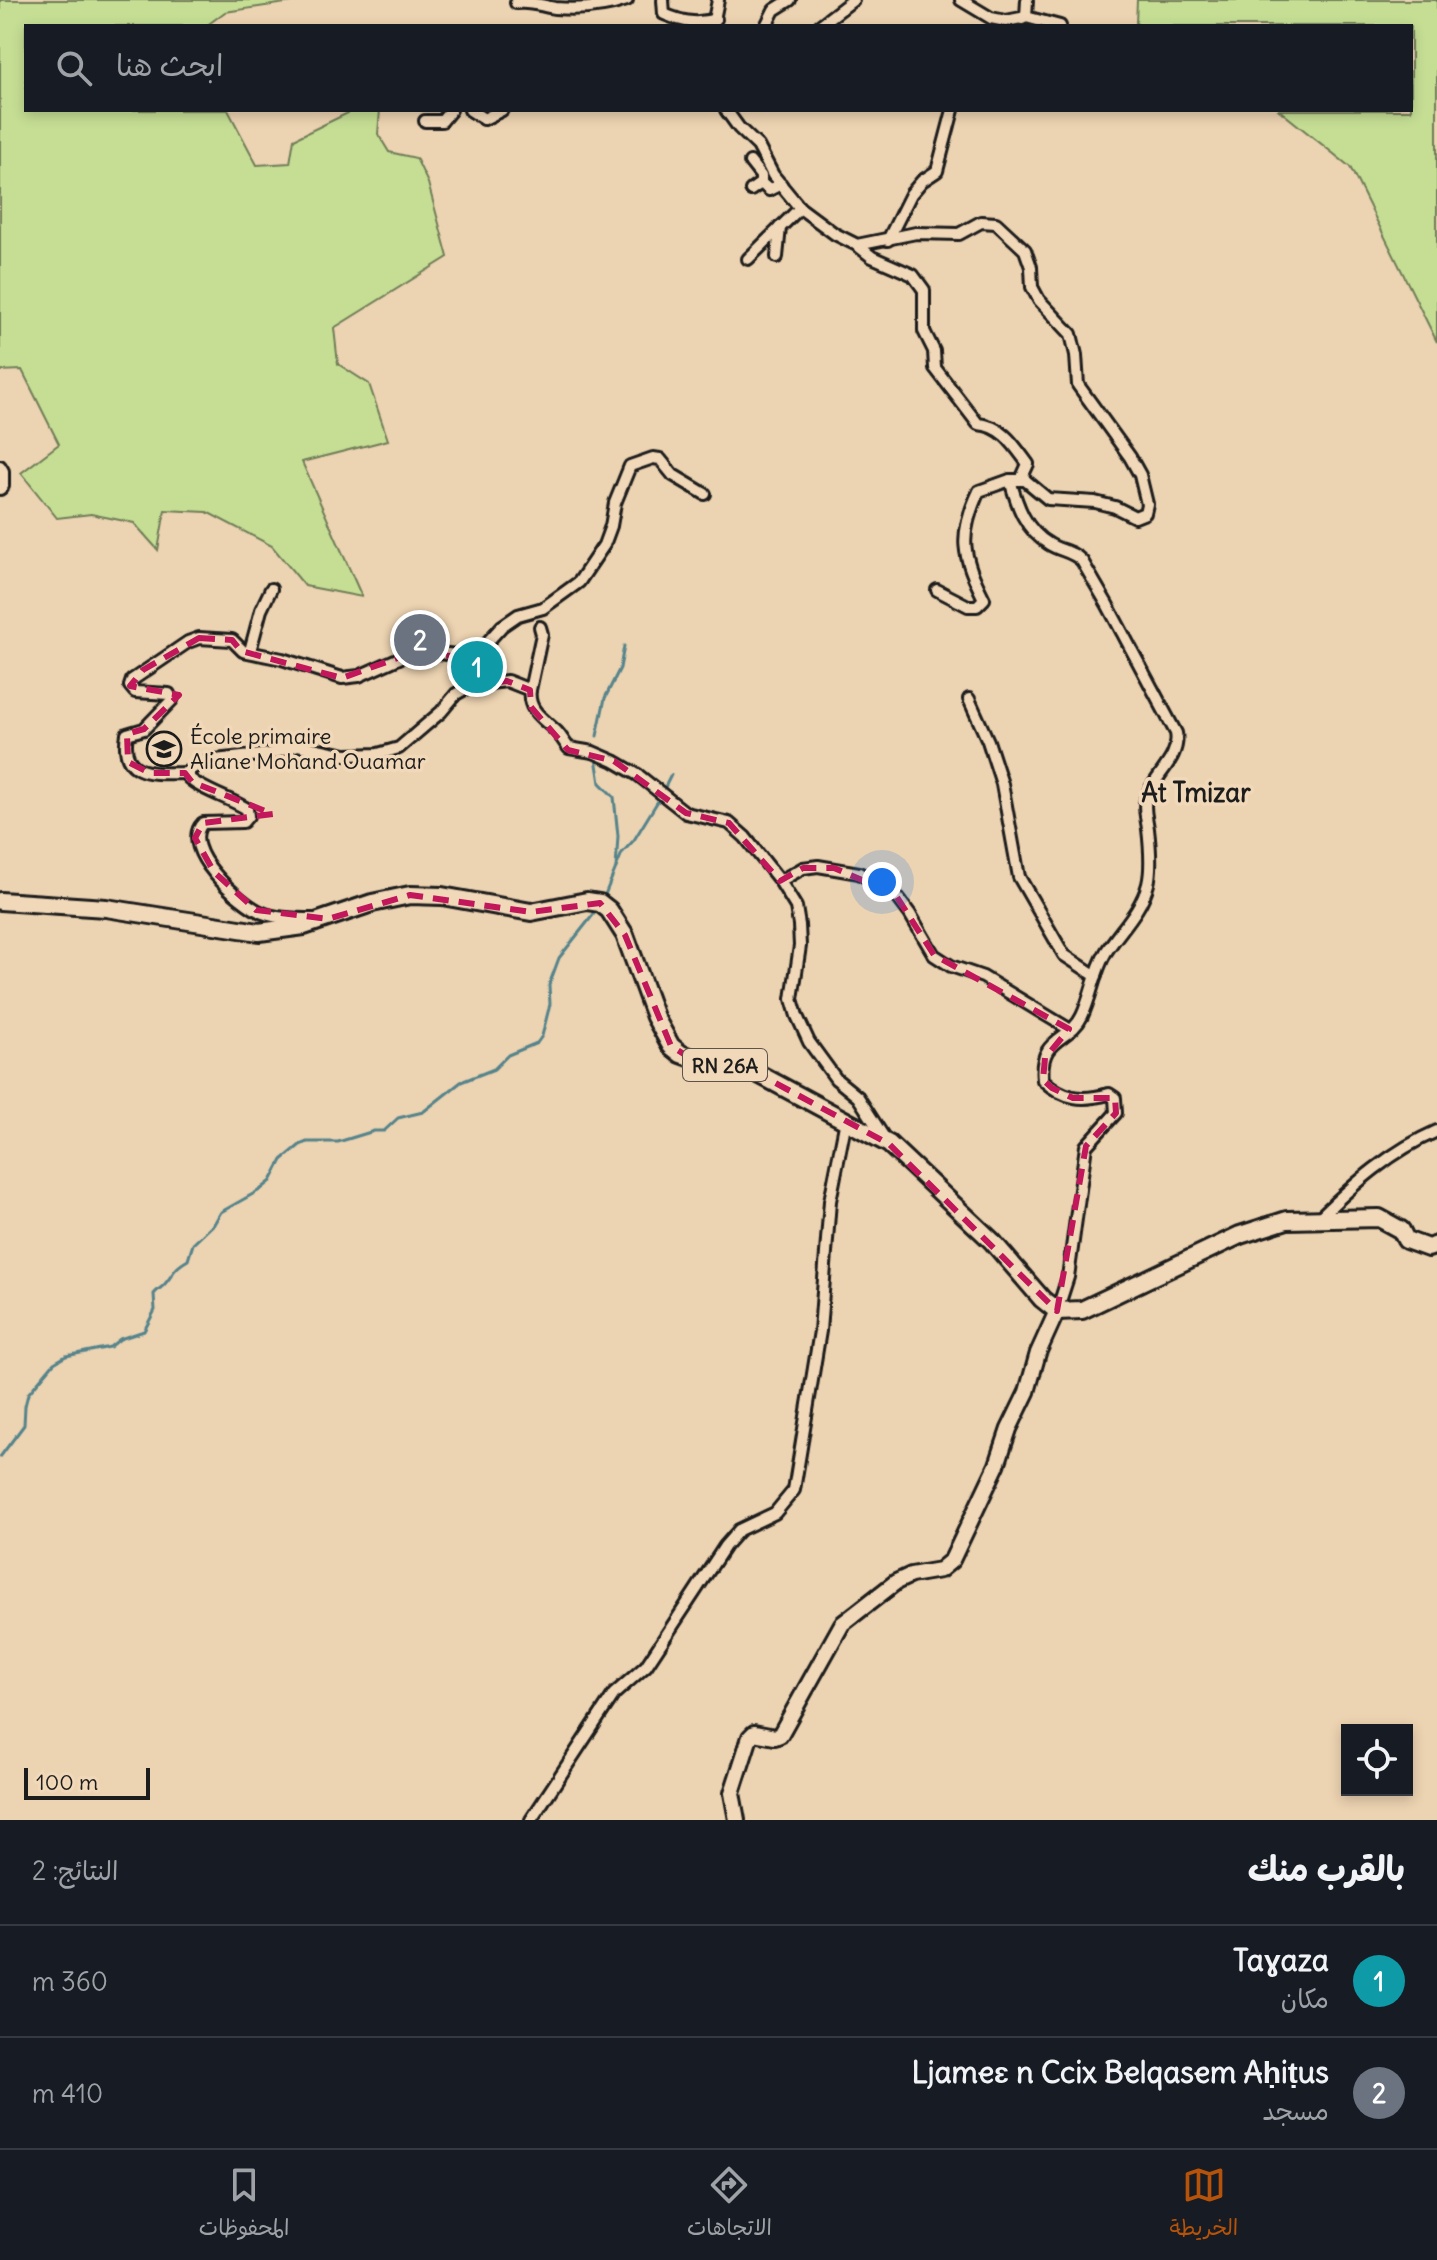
<!DOCTYPE html>
<html lang="ar">
<head>
<meta charset="utf-8">
<style>
  :root { --surface:#171b24; --page:#20242c; --text:#f1f3f6; --muted:#9ea1a6; --line:#363941; --accent:#b45309 }
  body { margin:0; font-family:Delius,"Playpen Sans Arabic",sans-serif; background:var(--page); color:var(--text); direction:rtl }
  .controls { position:absolute; right:24px; bottom:24px; display:grid; overflow:hidden; border-radius:0px; box-shadow:0 4px 12px #0003 }
  .controls button { width:72px; height:72px; display:grid; place-items:center; padding:0; border:0; border-bottom:2px solid var(--line); background:var(--surface); color:var(--text); font:40px sans-serif }
  .scale { position:absolute; left:24px; bottom:20px; width:126px; box-sizing:border-box; padding-left:8px; border:4px solid #1c1c1c; border-top:0; font-size:22px; line-height:28px; white-space:nowrap; color:#1c1c1c; -webkit-text-stroke:6px #f1d8b9; paint-order:stroke }
  .you { position:absolute; left:882px; top:882px; width:28px; height:28px; margin:-20px; border:6px solid #fff; border-radius:50%; background:#1a73e8; box-shadow:0 0 0 12px #1a73e833 }
  .badge { display:grid; place-items:center; width:52px; height:52px; border-radius:50%; background:var(--accent); color:#fff; font-size:26px; font-weight:700 }
  .pin { position:absolute; translate:-50% -50%; border:4px solid #fff; box-shadow:0 2px 8px #0006 }
  .list { margin:0; padding:0; list-style:none }
  h2 { display:flex; justify-content:space-between; align-items:center; height:104px; margin:0; padding:0 32px; font-size:34px }
  h2 small { font-size:26px; font-weight:400; color:var(--muted) }
  .list li { display:grid; grid-template-columns:52px 1fr auto; gap:24px; align-items:center; box-sizing:border-box; height:112px; padding:0 32px; border-top:2px solid var(--line) }
  .list b { display:block; font-size:30px; white-space:nowrap }
  .list p { margin:0; font-size:26px; white-space:nowrap; color:var(--muted) }
  .list em { font-size:26px; font-style:normal; color:var(--muted) }
  .icon { flex:none; width:44px; height:44px; fill:none; stroke:currentColor; stroke-width:2; stroke-linecap:round; stroke-linejoin:round }
  .map { position:relative; flex:none; width:1437px; height:1820px; overflow:hidden; direction:ltr }
  .search { position:absolute; background:var(--surface); box-shadow:0 4px 12px #0003; left:24px; right:24px; top:24px; height:88px; display:flex; align-items:center; gap:20px; box-sizing:border-box; padding:0 28px; border-radius:0px; color:var(--muted); font-size:30px }
  .sheet { height:328px; background:var(--surface) }
  nav { display:flex; justify-content:space-around; align-items:center; box-sizing:border-box; height:112px; border-top:2px solid var(--line); background:var(--surface); font-size:22px; color:var(--muted) }
  nav a { display:grid; justify-items:center; gap:4px }
  nav .on { color:var(--accent) }
  .map>svg:first-child { display:block }
  .green { fill:#c5de94; stroke:#707d58; stroke-width:2 }
  .lines { fill:none; stroke-linecap:round; stroke-linejoin:round }
  .stream { stroke:#54838b; stroke-width:3 }
  .street-casing { stroke:#1c1c1c; stroke-width:16 }
  .secondary-casing { stroke:#1c1c1c; stroke-width:20 }
  .primary-casing { stroke:#1c1c1c; stroke-width:22 }
  .street { stroke:#f1d8b9; stroke-width:10 }
  .secondary { stroke:#f1d8b9; stroke-width:14 }
  .primary { stroke:#f1d8b9; stroke-width:16 }
  .marked { fill:none; stroke:#c2185b; stroke-width:6; stroke-dasharray:16 10; stroke-linejoin:round }
  .labels { text-anchor:middle; dominant-baseline:central; stroke-width:7; stroke-linejoin:round; paint-order:stroke }
  .shield { fill:#f1d8b9; stroke:#5c544b; stroke-width:2 }
  .shield-label { font-size:20px; font-weight:bold; fill:#1c1c1c }
  .poi-label { font-size:22px; fill:#1c1c1c; stroke:#f1d8b9; text-anchor:start }
  .quarter-label { font-size:26px; font-weight:bold; fill:#1c1c1c; stroke:#f1d8b9 }
</style>
</head>
<body>
<div class="map">
<svg width="1437" height="1820" viewBox="0 0 1437 1820">
  <rect width="100%" height="100%" fill="#ecd3b1"/>
  <filter id="ink" filterUnits="userSpaceOnUse"><feTurbulence type="fractalNoise" baseFrequency=".0125" numOctaves="2"/><feDisplacementMap in="SourceGraphic" scale="16" xChannelSelector="R" yChannelSelector="G"/><feConvolveMatrix kernelMatrix="1 2 1 2 8 2 1 2 1" color-interpolation-filters="sRGB"/></filter>
  <g filter="url(#ink)">
    <!-- green -->
    <g class="green">
      <polygon points="0,0 306,0 225,12 206,26 26,26 26,110 228,110 257,165 290,163 294,139 354,110 380,110 378,134 389,152 416,158 428,183 448,257 334,328 338,364 369,384 388,440 302,462 362,597 305,586 272,546 207,512 165,510 158,550 134,523 91,514 57,518 21,473 59,444 22,370 0,371"/>
      <polygon points="1137,0 1437,0 1437,342 1350,167 1279,110 1411,110 1411,26 1140,26 1136,23"/>
    </g>
    <g class="lines">
      <!-- stream -->
      <g class="stream">
        <polyline points="597,736 605,698 620,668 624,646"/>
        <polyline points="596,758 600,783 614,797 618,836 616,868"/>
        <polyline points="664,789 671,775"/>
        <polyline points="604,897 622,853 634,840 661,796"/>
        <path d="M0,1457l24,-32 1,-19 3,-12 26,-31 12,-7 44,-9 10,-8 24,-8 11,-21 -1,-16c3,-4 7,-6 10,-9 11,-12 7,-15 24,-25l5,-16 21,-20 7,-12 39,-22 11,-9 11,-21 18,-15 7,-3h31l36,-11h10l14,-13 25,-6 38,-30 33,-13 14,-14 29,-12 5,-7 8,-32 -1,-19 10,-27 38,-48"/>
      </g>
      <!-- street casing -->
      <g class="street-casing">
        <g id="street">
          <path d="M663,0l1,14c19,8 32,11 52,5"/>
          <polyline points="961,0 991,18 1006,21 1026,17 1060,26"/>
          <path d="M516,3c15,-2 25,3 39,5 25,2 49,0 72,-8"/>
          <polyline points="1022,19 1026,17 1027,0"/>
          <polyline points="713,25 718,0"/>
          <polyline points="766,26 774,10 790,0"/>
          <polyline points="819,26 853,0"/>
          <polyline points="470,110 484,119 502,110"/>
          <path d="M726,110l13,18 19,18 15,29 27,33 35,26 22,11 59,-12 43,1 22,-12 15,1 29,27 6,17 1,20 7,13 32,34 5,21 2,30 52,72 10,18 7,29 -2,9 -10,4 -20,-10 -20,-5 -47,-3 -23,-19h-15l-31,11c-21,45 -17,64 5,108l-7,7h-9l-31,-16"/>
          <polyline points="425,121 442,121 451,110"/>
          <polyline points="750,162 761,176 761,183"/>
          <polyline points="751,190 761,183 769,190 781,184"/>
          <polyline points="888,240 911,194 922,181 937,171 953,110"/>
          <path d="M857,245l15,12 41,18 11,15v41l10,20 1,17 43,56c25,2 36,21 50,40l-5,11 2,5"/>
          <polyline points="777,257 780,227"/>
          <polyline points="748,259 800,208"/>
          <polyline points="0,466 3,471 3,486 0,489"/>
          <path d="M1010,480c7,25 15,50 39,64 11,7 24,7 33,17l25,43 69,129c5,26 -23,43 -30,66 -3,10 1,20 2,30 2,17 4,39 0,55 -7,27 -28,46 -42,68 -12,20 -14,43 -24,64 -12,26 -44,20 -39,64 21,20 40,21 66,14l6,4 1,15 -30,33 -18,131 -11,34"/>
          <polyline points="250,651 261,610 271,589"/>
          <path d="M472,685l35,-4 23,9c-3,21 14,29 27,42 5,5 7,11 12,16l24,4 21,9 24,14 48,38 43,10 16,14 35,44"/>
          <polyline points="530,690 542,634 540,627"/>
          <polyline points="969,699 988,741 1002,784 1019,877 1064,955 1096,976"/>
          <path d="M188,773c-32,0 -69,6 -61,-39l17,-5 28,-29 -3,-6 -34,-2 -5,-6 2,-6 56,-38 11,-4 33,2 11,11 39,8 60,19 17,-2 47,-21 24,-3 35,4"/>
          <path d="M314,919c-15,0 -37,0 -51,-6 -23,-9 -85,-65 -60,-90l40,-1 5,-6 -1,-7c-15,-10 -51,-21 -60,-33l2,-6 17,-9 64,-7 28,-9 48,10 32,-1 21,-6 42,-36 15,-18 16,-9 -6,-11 -1,-18 18,-9 19,-21 16,-11 25,-7 36,-26 25,-37 7,-19 4,-23 15,-37 23,-8 7,1 13,16 32,19"/>
          <polyline points="885,1139 858,1097 836,1079 809,1042 797,1016 792,999 800,946 799,925 796,907 780,881 803,868 818,866 859,873 895,894 910,914 934,955 951,966 983,977 1069,1029"/>
          <path d="M1319,1218c36,-35 72,-67 118,-87"/>
          <polyline points="531,1820 614,1694 646,1666 725,1546 739,1530 775,1513 794,1490 820,1331 830,1201 846,1120"/>
        </g>
      </g>
      <!-- secondary casing -->
      <g class="secondary-casing">
        <polyline id="secondary" points="737,1820 732,1793 750,1737 754,1733 775,1737 780,1735 842,1624 896,1582 911,1575 940,1570 952,1560 997,1465 1009,1429 1027,1392 1038,1353 1057,1311"/>
      </g>
      <!-- primary casing -->
      <g class="primary-casing">
        <polyline id="primary" points="0,901 106,908 259,932 304,926 372,903 410,895 442,896 531,912 587,901 600,903 609,910 625,935 655,1017 671,1046 681,1054 706,1063 753,1071 889,1144 992,1241 1042,1299 1057,1311 1082,1310 1240,1235 1287,1220 1379,1218 1401,1230 1406,1240 1428,1248 1437,1245"/>
      </g>
      <!-- street -->
      <use href="#street" class="street"/>
      <!-- secondary -->
      <use href="#secondary" class="secondary"/>
      <!-- primary -->
      <use href="#primary" class="primary"/>
    </g>
  </g>
  <!-- marked area -->
  <path class="marked" d="M199,638l33,2 9,11 101,27 64,-23 59,1 3,30 39,-5 23,9 1,17 37,43 46,11 72,52 43,10 51,58 23,-13h31l61,26 39,61 135,74 -24,29 -2,22 9,8 21,10h42l1,15 -30,33 -29,165 -168,-167 -136,-73 -63,-13 -19,-12 -46,-111 -25,-32 -69,9 -121,-17 -82,24 -72,-9 -42,-38 -19,-34 8,-15 70,-9 -81,-32 -7,-9h-35l-22,-11 -1,-28 17,-5 35,-34 -49,-9 13,-16z"/>
  <!-- icons -->
  <defs>
    <g id="school-ring" transform="scale(1.8)"><circle r="9.5" fill="#f1d8b9" stroke="#1c1c1c" stroke-width="1.5"/><path d="M0-5L7-2L0 1L-7-2ZM-4 1L0 2.5L4 1V4Q0 6-4 4Z" fill="#1c1c1c"/></g>
  </defs>
  <g fill-rule="evenodd">
    <use href="#school-ring" x="164" y="749"/>
  </g>
  <g class="labels">
    <!-- shield labels -->
    <rect class="shield" x="683" y="1049" width="84" height="32" rx="6"/>
    <g class="shield-label">
      <text x="725" y="1065">RN 26A</text>
    </g>
    <!-- poi labels -->
    <g class="poi-label">
      <text x="190" y="736">École primaire<tspan x="190" dy="25">Aliane Mohand Ouamar</tspan></text>
    </g>
    <!-- quarter labels -->
    <g class="quarter-label">
      <text x="1196" y="792">At Tmizar</text>
    </g>
  </g>
</svg>
<div class="controls">
<button><svg class="icon" aria-label="locate" viewBox="0 0 24 24"><circle cx="12" cy="12" r="6"/><path d="M12 2v4M12 18v4M2 12h4M18 12h4"/></svg></button>
</div>
<div class="scale">100 m</div>
<div class="you"></div>
<div class="pin badge" style="left:477px;top:667px;background:#0f9aa8">1</div>
<div class="pin badge" style="left:420px;top:640px;background:#6b7280">2</div>
<div class="search"><svg class="icon" aria-label="search" viewBox="0 0 24 24"><circle cx="10" cy="10" r="6"/><path d="M15 15l6 6"/></svg>ابحث هنا</div>
</div>
<section class="sheet">
<h2>بالقرب منك<small>النتائج: 2</small></h2>
<ul class="list">
<li><span class="badge" style="background:#0f9aa8">1</span><div><b>Taɣaza</b><p>مكان</p></div><em>360 m</em></li>
<li><span class="badge" style="background:#6b7280">2</span><div><b>Ljameɛ n Ccix Belqasem Aḥiṭus</b><p>مسجد</p></div><em>410 m</em></li>
</ul>
</section>
<nav>
<a class="on"><svg class="icon" aria-label="map" viewBox="0 0 24 24"><path d="M3 6l6-2 6 2 6-2v14l-6 2-6-2-6 2zM9 4v14M15 6v14"/></svg>الخريطة</a>
<a><svg class="icon" aria-label="directions" viewBox="0 0 24 24"><path d="M12 3l9 9-9 9-9-9zM9 14v-3h6M13 9l2 2-2 2"/></svg>الاتجاهات</a>
<a><svg class="icon" aria-label="saved" viewBox="0 0 24 24"><path d="M7 4h10v16l-5-4-5 4z"/></svg>المحفوظات</a>
</nav>
</body>
</html>
